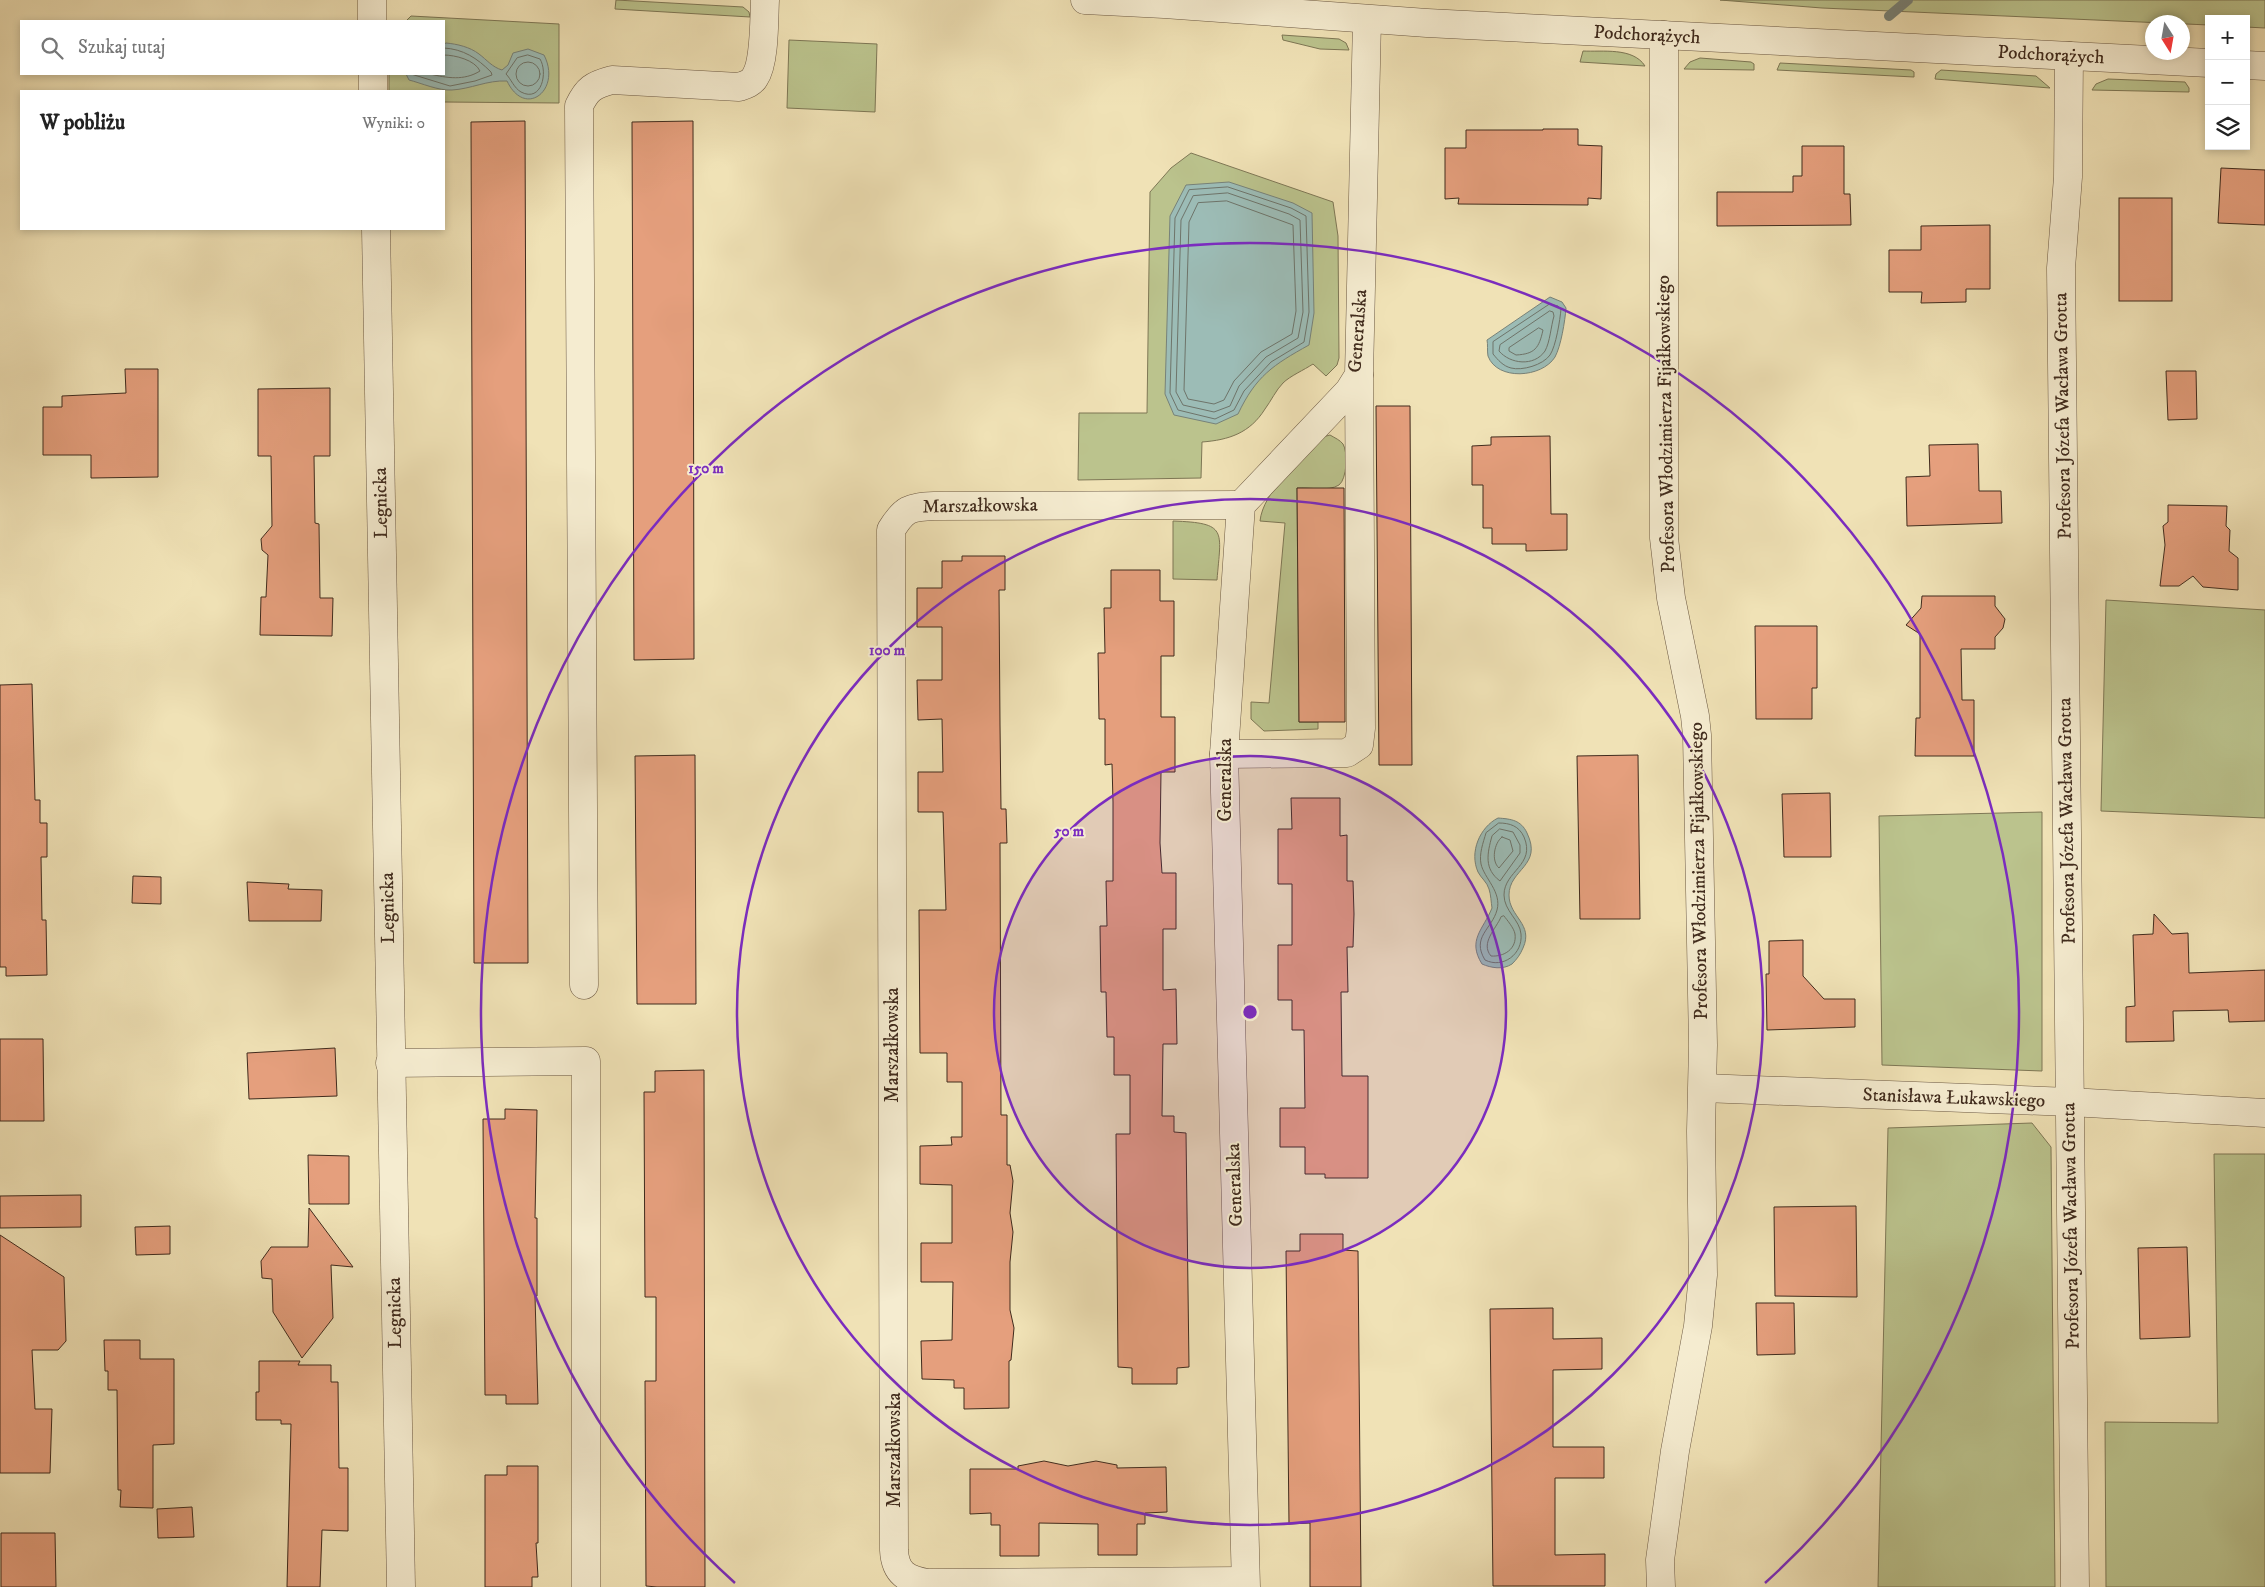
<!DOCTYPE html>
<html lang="pl">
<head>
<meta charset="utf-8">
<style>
  :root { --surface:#fff; --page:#f2f2f2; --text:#222; --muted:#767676; --line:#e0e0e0 }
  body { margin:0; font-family:"IM FELL DW Pica",serif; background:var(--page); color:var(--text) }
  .controls { position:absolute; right:15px; top:15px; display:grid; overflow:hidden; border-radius:0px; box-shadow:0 2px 8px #0003 }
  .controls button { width:45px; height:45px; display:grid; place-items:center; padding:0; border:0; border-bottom:1px solid var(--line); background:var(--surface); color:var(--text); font:25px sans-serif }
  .compass { position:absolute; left:2145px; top:15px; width:45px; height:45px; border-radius:50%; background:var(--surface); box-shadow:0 2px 8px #0003; rotate:169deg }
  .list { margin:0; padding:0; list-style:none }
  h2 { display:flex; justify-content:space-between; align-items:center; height:65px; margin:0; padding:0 20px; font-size:21px }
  h2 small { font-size:16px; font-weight:400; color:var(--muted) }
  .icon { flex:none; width:28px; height:28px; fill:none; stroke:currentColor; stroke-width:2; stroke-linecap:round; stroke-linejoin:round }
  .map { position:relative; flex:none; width:2265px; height:1587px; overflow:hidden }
  .search { position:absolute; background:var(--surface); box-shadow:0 2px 8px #0003; left:20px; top:20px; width:425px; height:55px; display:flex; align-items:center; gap:12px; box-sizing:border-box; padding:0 18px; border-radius:0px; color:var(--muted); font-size:19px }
  .panel { position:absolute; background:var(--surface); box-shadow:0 2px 8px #0003; left:20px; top:90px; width:425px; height:140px; border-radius:0px }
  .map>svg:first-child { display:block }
  .green { fill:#bbc38d; stroke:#7e7755 }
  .water { fill:#9cbcb6; stroke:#778279 }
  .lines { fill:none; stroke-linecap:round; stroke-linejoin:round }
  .shore { stroke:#6e746a; stroke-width:1 }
  .stream { stroke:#778279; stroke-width:10 }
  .building { fill:#e59f7d; stroke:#402b1d }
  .minor-casing { stroke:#6c5943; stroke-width:29 }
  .minor { stroke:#f5ecd0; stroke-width:28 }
  .ring { fill:none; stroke:#7b2cbf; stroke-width:2.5 }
  .labels { text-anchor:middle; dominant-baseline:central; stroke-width:4; stroke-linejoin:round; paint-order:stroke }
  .street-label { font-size:19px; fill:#402b1d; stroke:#f5ecd0 }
  .centre { fill:#7b2cbf; stroke:#f5ecd0; stroke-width:2.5 }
  .ring-label { font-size:15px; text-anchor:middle; font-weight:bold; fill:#7b2cbf; stroke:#f5ecd0; stroke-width:4; stroke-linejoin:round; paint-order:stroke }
</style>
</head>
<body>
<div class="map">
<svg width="2265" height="1587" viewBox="0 0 2265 1587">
  <rect width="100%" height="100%" fill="#f0e2b6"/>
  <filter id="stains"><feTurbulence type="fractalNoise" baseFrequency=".004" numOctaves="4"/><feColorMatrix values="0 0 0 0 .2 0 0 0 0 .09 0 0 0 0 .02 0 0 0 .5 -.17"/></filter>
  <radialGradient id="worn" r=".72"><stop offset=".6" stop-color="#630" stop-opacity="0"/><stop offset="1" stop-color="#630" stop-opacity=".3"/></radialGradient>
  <!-- green -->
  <g class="green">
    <polygon points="616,0 743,7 749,12 750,17 615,9"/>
    <polygon points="1720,0 2265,0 2265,28 2246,27 2246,19 2209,19 2209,25 1822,8"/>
    <polygon points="411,16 559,24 559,103 444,102 444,91 389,91 389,74 444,74 444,21 406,21"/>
    <polygon points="1282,35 1339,39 1346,43 1349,50 1320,49 1283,40"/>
    <polygon points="789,40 877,44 875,112 787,108"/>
    <path d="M1583,51c19,1 50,-4 62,15l-65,-4z"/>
    <polygon points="1700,58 1751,62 1754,64 1754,70 1684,69 1690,62"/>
    <polygon points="1780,63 1911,70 1914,72 1914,77 1777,70"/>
    <polygon points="1941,70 2036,76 2050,88 1935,79 1936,74"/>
    <polygon points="2108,79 2185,82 2189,88 2189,92 2092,90 2096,84"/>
    <path d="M1191,153l142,49 5,34 1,122 -2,7 -11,11 -13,-12c-9,6 -23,12 -30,19 -7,7 -12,18 -18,26 -15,24 -36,31 -63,33l-1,36 -123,2 1,-67h68l3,-221 21,-24z"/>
    <path d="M1330,435c5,3 10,5 13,9 5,8 4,35 -4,41 -11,7 -30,2 -42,3l2,234h19v7l-54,2 -13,-12v-17l18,1 16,-180 -25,-2c3,-29 40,-61 59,-83z"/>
    <path d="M1173,521c55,2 48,9 44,59l-44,-1z"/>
    <polygon points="2106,600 2265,610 2265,818 2101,811"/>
    <polygon points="2042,812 2042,1071 1882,1065 1879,816"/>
    <polygon points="2032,1123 2051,1147 2055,1587 1878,1587 1888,1128"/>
    <polygon points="2214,1154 2265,1154 2265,1587 2106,1587 2105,1422 2218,1423"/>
  </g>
  <!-- water -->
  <g class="water">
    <path d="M446,43c11,1 24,4 33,11 8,6 13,13 23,16l6,-5 5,-12 15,-4 16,6c18,35 -19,64 -37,26 -20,-1 -36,8 -55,9 -13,1 -31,-7 -43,-10l-3,-6h38v-30z"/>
    <path d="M1229,182l64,21 19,10 2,100 -5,32c-36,20 -53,31 -71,69l-22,10 -42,-9 -9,-21 5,-178 16,-31z"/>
    <path d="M1550,297l12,5 4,6c-1,13 -5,38 -11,49 -13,21 -58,24 -67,-1 -1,-5 0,-12 -1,-16z"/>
    <path d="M1498,818c13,1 23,2 29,15 16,33 -18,36 -18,62 0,22 25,29 14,53 -3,7 -6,11 -11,16 -9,6 -21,4 -30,0 -15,-24 1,-34 10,-56 -1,-6 -1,-13 -3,-19 -2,-7 -8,-11 -11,-17 -9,-20 2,-45 20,-54z"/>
  </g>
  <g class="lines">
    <!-- shore -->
    <g class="shore">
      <path d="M528,55l12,4c8,13 2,44 -19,33 -7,-4 -10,-13 -15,-18l11,-16z"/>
      <circle cx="528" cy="74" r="12"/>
      <path d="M411,74l39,12 25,-5 17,-6 -1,-3c-14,-14 -28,-23 -47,-24"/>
      <path d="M430,74c17,4 34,7 50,-3 -5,-11 -25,-16 -36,-16"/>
      <polygon points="1228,187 1291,208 1306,216 1309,312 1304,342 1271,362 1244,391 1234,410 1215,419 1178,410 1170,393 1175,218 1189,190"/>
      <polygon points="1228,193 1289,214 1300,220 1303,312 1298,338 1266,357 1239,386 1230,406 1214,412 1183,405 1176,392 1181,220 1193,196"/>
      <polygon points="1227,201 1293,225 1296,311 1292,334 1261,352 1234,381 1224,400 1214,404 1188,399 1184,390 1189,222 1198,203"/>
      <path d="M1550,304l8,2 3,3c-1,11 -5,37 -11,46 -7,10 -28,16 -39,13 -8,-2 -13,-8 -18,-14v-12z"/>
      <path d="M1550,311l3,1 1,4c-3,10 -4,26 -9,35 -11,16 -35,13 -46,0l1,-6z"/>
      <path d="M1539,328l4,2c-4,18 -8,24 -27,25l-7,-4v-3z"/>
      <path d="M1499,823c11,0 20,3 25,14 12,28 -20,34 -20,58 0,16 16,25 17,39 2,20 -18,35 -36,26 -14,-23 7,-31 12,-50 5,-18 -13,-32 -16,-46 -2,-10 2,-21 5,-31z"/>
      <path d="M1500,829l13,3 7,13v8l-20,28c-16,-12 -13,-27 -8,-45z"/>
      <path d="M1502,837l8,3 3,11 -14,17c-8,-7 -5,-25 3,-31z"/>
      <path d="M1504,916c3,4 10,12 11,18 2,15 -11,23 -24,22 -11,-13 5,-27 10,-39z"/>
    </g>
    <!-- stream -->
    <polyline class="stream" points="1889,16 1908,0"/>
  </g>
  <!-- building -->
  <g class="building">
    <polygon points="525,121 528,963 474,963 471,122"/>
    <polygon points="693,121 694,659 634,660 632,122"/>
    <polygon points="1543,129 1578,129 1578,145 1602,146 1601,199 1588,198 1588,205 1458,204 1459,198 1445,199 1445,148 1466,148 1466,130 1543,130"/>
    <polygon points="1802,146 1844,146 1844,194 1850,194 1851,225 1717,226 1717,192 1793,192 1793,176 1802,176"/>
    <polygon points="2221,168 2265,170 2265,225 2218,223"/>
    <rect x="2119" y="198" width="53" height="103"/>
    <polygon points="1990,225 1990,289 1966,289 1966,302 1921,303 1922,292 1889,292 1889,250 1921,250 1921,226"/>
    <polygon points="125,369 158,369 158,477 91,478 91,455 43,455 43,407 62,407 62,396 126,393"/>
    <polygon points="2166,371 2196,371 2197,419 2168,420"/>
    <polygon points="330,388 330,456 314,456 315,523 319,524 320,598 333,598 332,636 260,635 261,597 266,597 268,555 262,550 261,539 272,526 271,456 258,456 258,389"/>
    <polygon points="1376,406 1410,406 1412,765 1379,765"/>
    <polygon points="1550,436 1551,514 1567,514 1567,550 1526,551 1526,544 1492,544 1492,528 1483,528 1483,485 1472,485 1472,446 1491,445 1491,437"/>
    <polygon points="1978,444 1979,491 2001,491 2002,523 1907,526 1906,477 1930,476 1929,445"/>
    <polygon points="1297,488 1344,488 1345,722 1299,722"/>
    <polygon points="2168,505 2227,506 2226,526 2230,530 2229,551 2238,558 2238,590 2203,587 2193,576 2179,586 2160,586 2165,545 2163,526 2168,522"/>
    <polygon points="962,556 1005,556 1005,590 999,590 1000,725 1001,809 1006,809 1007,843 1000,843 1001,1115 1007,1115 1007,1165 1010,1165 1013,1181 1010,1213 1013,1232 1010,1262 1010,1310 1014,1328 1011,1360 1009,1361 1009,1408 964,1409 964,1388 954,1388 954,1380 922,1379 921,1341 952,1340 953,1282 921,1282 921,1243 952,1243 952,1185 920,1184 920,1146 952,1145 951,1137 962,1137 962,1082 947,1082 947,1053 920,1053 919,910 946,910 943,812 918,812 918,772 943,772 942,719 918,720 917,680 942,680 942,627 917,627 917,588 942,588 942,561 962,561"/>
    <polygon points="1111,570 1160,570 1160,601 1174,601 1174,656 1161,656 1161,717 1175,717 1175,772 1161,772 1160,843 1162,873 1176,873 1176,929 1163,929 1163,990 1176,989 1177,1044 1163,1044 1162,1116 1174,1116 1174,1132 1186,1133 1189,1367 1177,1368 1177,1384 1132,1384 1132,1368 1118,1367 1116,1134 1130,1134 1130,1075 1114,1075 1114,1037 1107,1037 1106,992 1101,992 1100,926 1107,926 1106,881 1113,881 1113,802 1112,764 1105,765 1105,719 1099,719 1098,653 1105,653 1104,608 1111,608"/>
    <polygon points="1922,596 1995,596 1995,606 2005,619 2003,628 1995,637 1995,649 1961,649 1962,700 1974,700 1974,756 1915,756 1916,718 1920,718 1920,634 1906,625 1921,608"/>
    <polygon points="1755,626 1817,626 1817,688 1812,688 1812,719 1756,719"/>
    <polygon points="32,684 35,800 40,800 40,823 47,823 47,857 41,857 42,920 46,920 47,975 6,976 6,967 0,967 0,685"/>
    <polygon points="695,755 696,1004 637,1004 635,756"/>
    <polygon points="1638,755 1640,919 1580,919 1577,756"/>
    <polygon points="1830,793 1831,857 1784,857 1782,794"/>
    <polygon points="1291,798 1340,798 1340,836 1347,835 1347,881 1353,881 1354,914 1353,947 1347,947 1348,992 1341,992 1342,1076 1368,1076 1368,1178 1325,1178 1325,1174 1305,1174 1305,1147 1280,1147 1280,1108 1305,1108 1304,1030 1292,1030 1292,1000 1278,1000 1278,945 1292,945 1292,884 1278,884 1278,829 1292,829"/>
    <polygon points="133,876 161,877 161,904 132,903"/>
    <polygon points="247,882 289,884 288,889 322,890 321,921 249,921"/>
    <polygon points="2154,914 2172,934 2188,933 2189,973 2265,970 2265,1021 2229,1022 2228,1010 2173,1011 2174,1041 2126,1042 2126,1007 2135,1006 2133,935 2153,934"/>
    <polygon points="1803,940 1803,976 1824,999 1855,999 1855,1027 1767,1030 1766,974 1769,974 1769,941"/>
    <polygon points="0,1039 43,1039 44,1121 0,1121"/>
    <polygon points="335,1048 337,1096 249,1099 247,1053"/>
    <polygon points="704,1070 705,1587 657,1587 646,1586 645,1381 656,1381 656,1297 645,1297 644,1092 655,1092 655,1071"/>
    <polygon points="505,1109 537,1110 535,1218 537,1218 537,1296 535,1296 538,1404 506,1404 506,1395 485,1395 483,1119 505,1119"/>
    <polygon points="308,1155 349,1156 349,1204 309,1204"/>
    <polygon points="81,1195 81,1227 0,1228 0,1196"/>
    <polygon points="1856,1206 1857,1297 1775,1296 1774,1207"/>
    <polygon points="309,1208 353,1267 331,1265 333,1318 302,1358 273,1312 272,1279 262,1278 261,1261 271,1247 308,1247"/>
    <polygon points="170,1226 170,1254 136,1255 135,1227"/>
    <polygon points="1300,1234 1343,1234 1343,1250 1358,1251 1361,1587 1310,1587 1310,1523 1289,1524 1286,1251 1300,1251"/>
    <polygon points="0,1235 64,1277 66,1341 58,1350 32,1350 35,1409 52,1409 50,1473 0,1473"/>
    <polygon points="2187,1247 2190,1337 2140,1339 2138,1248"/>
    <polygon points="1756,1303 1794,1303 1795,1354 1757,1355"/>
    <polygon points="1553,1308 1553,1339 1602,1338 1602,1369 1553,1370 1553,1447 1604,1447 1604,1478 1555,1478 1555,1555 1605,1554 1605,1586 1493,1586 1490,1309"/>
    <polygon points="104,1340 140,1340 140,1359 174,1359 174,1444 153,1445 153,1508 120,1507 121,1490 118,1490 117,1390 108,1390 108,1371 105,1371"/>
    <polygon points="259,1361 300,1361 298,1365 331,1365 331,1382 338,1382 339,1468 348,1468 348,1531 322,1530 320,1587 287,1587 291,1424 281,1424 281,1420 256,1420 256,1392 259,1392"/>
    <polygon points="1044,1461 1068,1466 1096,1461 1117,1465 1117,1468 1166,1467 1167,1512 1145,1513 1145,1524 1137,1524 1137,1555 1098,1555 1098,1524 1039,1523 1039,1556 1000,1556 1000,1525 991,1525 991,1513 970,1514 970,1469 1018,1469 1018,1466"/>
    <polygon points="507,1466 538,1466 538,1543 536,1543 538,1577 532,1577 532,1587 485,1587 485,1475 507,1475"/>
    <polygon points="192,1507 194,1537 158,1538 157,1509"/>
    <polygon points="1,1533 55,1533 56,1587 1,1587"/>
  </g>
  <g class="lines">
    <!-- minor casing -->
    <g class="minor-casing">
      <g id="minor">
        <polyline points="372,0 372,21"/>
        <polyline points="1085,0 1164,4 1427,23 2209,63"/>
        <polyline points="2069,56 2068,177 2061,268 2075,1587"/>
        <polyline points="2246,65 2265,66"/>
        <polyline points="373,74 373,91"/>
        <polyline points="376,229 401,1587"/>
        <path d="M1241,505l-307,1c-25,1 -30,3 -43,24l3,1020c1,23 13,30 34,33l317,-2"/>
        <polyline points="1224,754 1347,753 1359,745 1361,728 1359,375"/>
        <path d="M584,985l-5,-879c8,-17 14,-21 33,-26l127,7c6,-2 13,-4 16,-10 10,-15 9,-58 10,-77"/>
        <polyline points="390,1063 586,1061 586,1587"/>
        <polyline points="1703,1088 2070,1102 2265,1113"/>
        <polyline points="1246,1587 1224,754 1241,505 1349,391 1359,375 1367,20"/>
        <polyline points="1661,1587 1660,1560 1675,1451 1698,1326 1703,1275 1701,1131 1703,1045 1697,735 1695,716 1671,598 1664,538 1664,35"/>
      </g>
    </g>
    <!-- minor -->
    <use href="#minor" class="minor"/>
  </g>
  <!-- distance rings -->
  <circle cx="1250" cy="1012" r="256" fill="#7b2cbf" fill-opacity=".12"/>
  <g class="ring">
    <circle cx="1250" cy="1012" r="256"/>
    <circle cx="1250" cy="1012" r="513"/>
    <path d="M735 1583A769 769 0 1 1 1765 1583"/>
  </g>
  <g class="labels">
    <!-- street labels -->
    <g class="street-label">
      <text transform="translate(1647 35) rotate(3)">Podchorążych</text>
      <text transform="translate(2051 55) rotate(3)">Podchorążych</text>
      <text transform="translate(1358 331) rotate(-86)">Generalska</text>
      <text transform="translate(2063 416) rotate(-91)">Profesora Józefa Wacława Grotta</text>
      <text transform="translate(1666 424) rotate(-91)">Profesora Włodzimierza Fijałkowskiego</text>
      <text transform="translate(381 503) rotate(-91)">Legnicka</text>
      <text transform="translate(980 506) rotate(-1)">Marszałkowska</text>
      <text transform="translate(1225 780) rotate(-90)">Generalska</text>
      <text transform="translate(2067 821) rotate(-91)">Profesora Józefa Wacława Grotta</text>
      <text transform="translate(1699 871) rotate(-91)">Profesora Włodzimierza Fijałkowskiego</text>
      <text transform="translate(388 908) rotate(-91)">Legnicka</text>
      <text transform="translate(892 1045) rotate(-90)">Marszałkowska</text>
      <text transform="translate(1954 1098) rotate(2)">Stanisława Łukawskiego</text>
      <text transform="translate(1235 1185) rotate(-92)">Generalska</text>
      <text transform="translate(2071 1226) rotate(-91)">Profesora Józefa Wacława Grotta</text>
      <text transform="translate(395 1313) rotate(-91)">Legnicka</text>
      <text transform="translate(894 1450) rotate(-90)">Marszałkowska</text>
    </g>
  </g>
  <circle cx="1250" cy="1012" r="8" class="centre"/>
  <g class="ring-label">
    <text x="706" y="473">150 m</text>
    <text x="887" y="655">100 m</text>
    <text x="1069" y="836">50 m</text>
  </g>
  <rect width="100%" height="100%" filter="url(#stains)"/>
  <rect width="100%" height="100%" fill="url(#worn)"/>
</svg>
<div class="controls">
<button>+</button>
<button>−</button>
<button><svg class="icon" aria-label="layers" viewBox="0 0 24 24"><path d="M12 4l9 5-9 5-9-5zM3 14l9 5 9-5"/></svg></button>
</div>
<svg class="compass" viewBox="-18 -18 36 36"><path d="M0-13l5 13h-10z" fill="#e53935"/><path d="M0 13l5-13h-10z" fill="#767676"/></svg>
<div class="search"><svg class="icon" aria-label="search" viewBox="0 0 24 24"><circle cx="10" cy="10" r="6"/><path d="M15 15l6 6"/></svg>Szukaj tutaj</div>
<section class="panel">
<h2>W pobliżu<small>Wyniki: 0</small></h2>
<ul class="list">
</ul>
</section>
</div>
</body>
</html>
